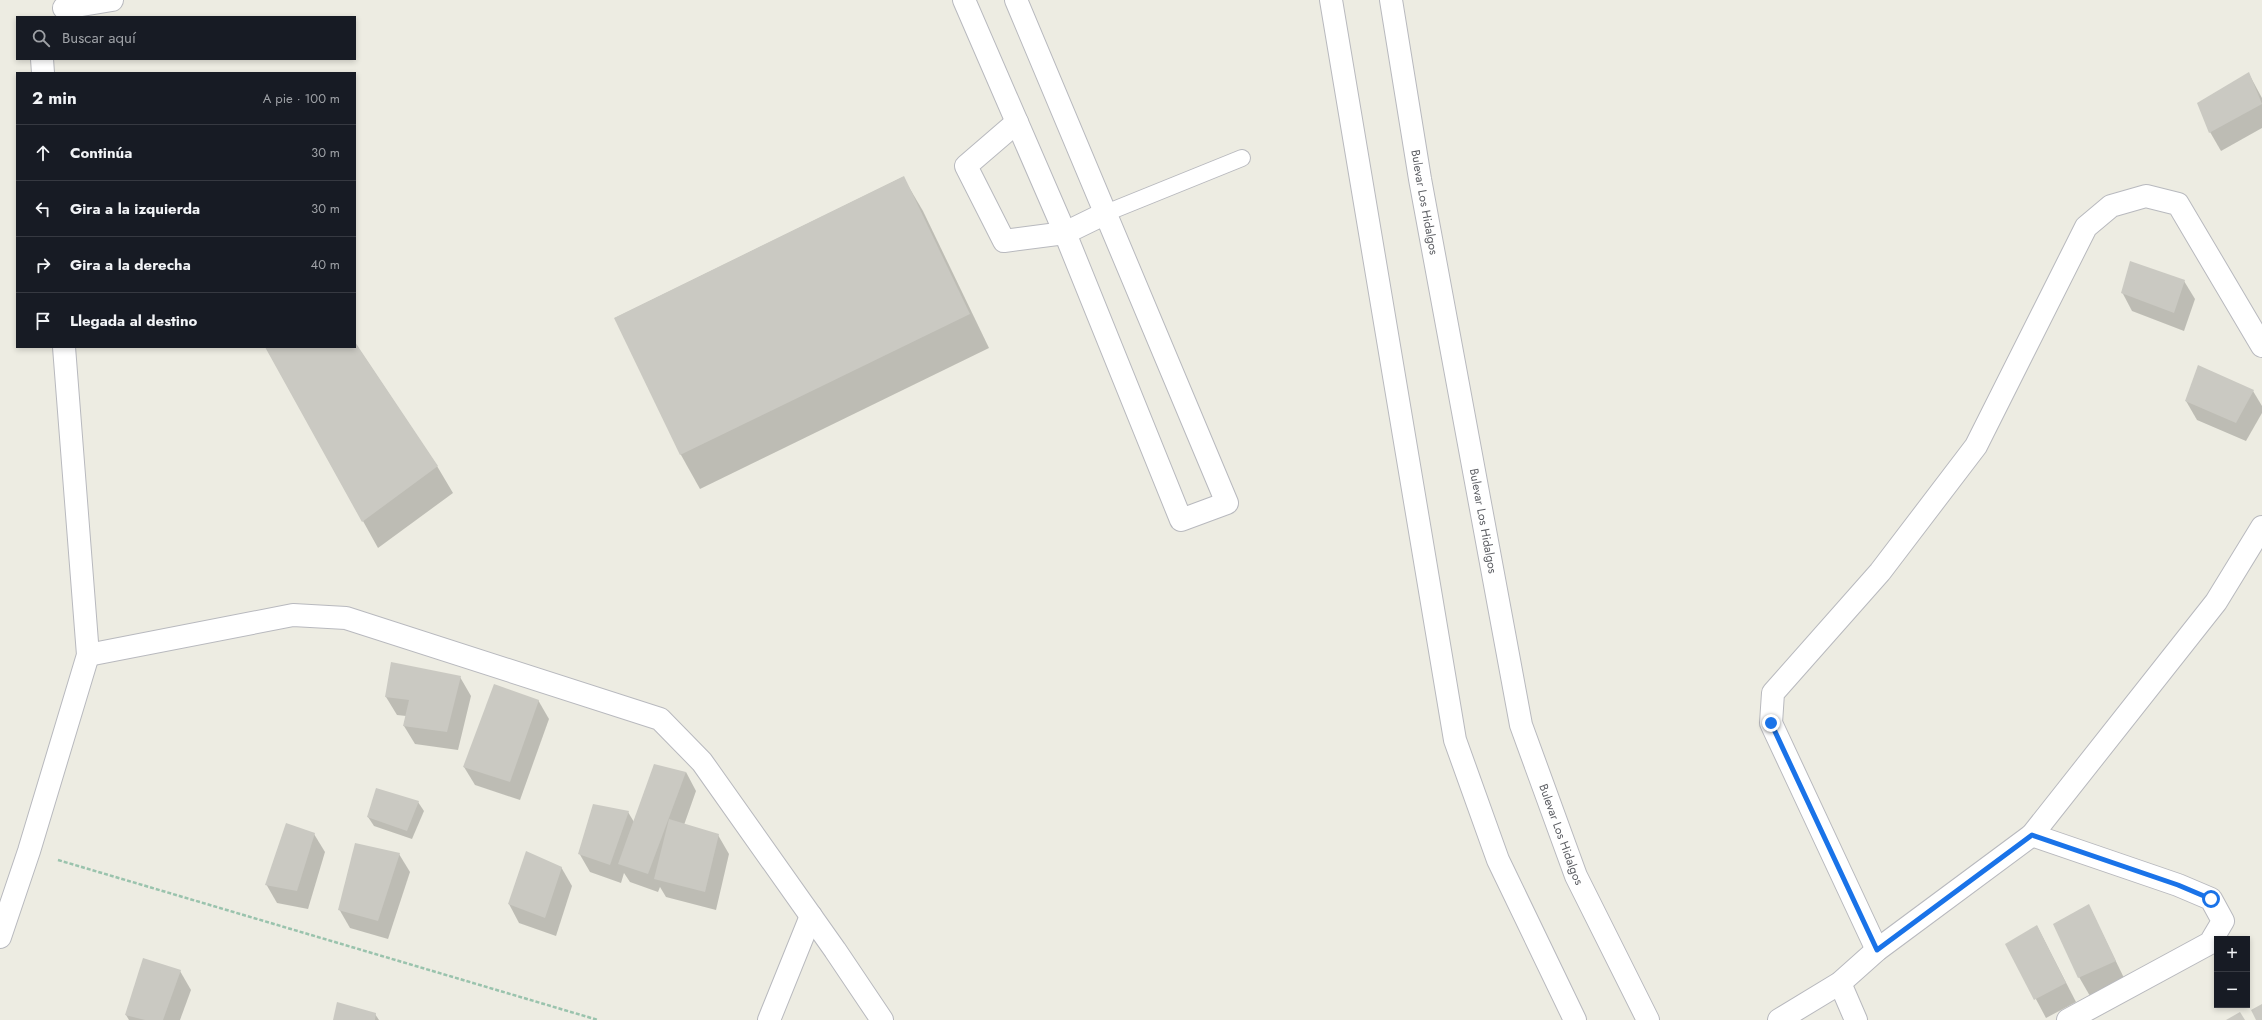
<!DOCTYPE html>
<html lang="es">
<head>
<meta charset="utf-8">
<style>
  :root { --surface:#171b24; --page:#242831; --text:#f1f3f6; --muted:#9ea1a6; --line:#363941 }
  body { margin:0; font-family:Jost,sans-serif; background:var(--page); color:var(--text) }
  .controls { position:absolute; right:12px; bottom:12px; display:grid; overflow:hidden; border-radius:0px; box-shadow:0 2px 6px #0003 }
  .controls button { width:36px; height:36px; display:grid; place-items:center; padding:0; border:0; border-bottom:1px solid var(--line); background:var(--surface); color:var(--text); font:20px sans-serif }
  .stop { position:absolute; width:12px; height:12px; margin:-9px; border:3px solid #1a73e8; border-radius:50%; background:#fff }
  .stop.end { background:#1a73e8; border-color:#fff; box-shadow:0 1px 4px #0008 }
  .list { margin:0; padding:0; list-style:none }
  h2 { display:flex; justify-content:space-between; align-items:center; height:52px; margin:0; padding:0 16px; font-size:17px }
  h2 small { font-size:13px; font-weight:400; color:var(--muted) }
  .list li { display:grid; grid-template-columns:26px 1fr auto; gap:12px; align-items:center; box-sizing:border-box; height:56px; padding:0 16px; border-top:1px solid var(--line) }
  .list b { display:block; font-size:15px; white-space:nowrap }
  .list em { font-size:13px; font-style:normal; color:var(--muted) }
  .icon { flex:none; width:22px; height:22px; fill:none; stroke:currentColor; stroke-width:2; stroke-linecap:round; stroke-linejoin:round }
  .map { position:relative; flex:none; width:2262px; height:1020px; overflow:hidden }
  .search { position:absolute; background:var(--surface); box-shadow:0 2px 6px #0003; left:16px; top:16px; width:340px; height:44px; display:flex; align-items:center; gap:10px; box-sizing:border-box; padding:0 14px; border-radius:0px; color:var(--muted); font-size:15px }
  .panel { position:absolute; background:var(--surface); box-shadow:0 2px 6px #0003; left:16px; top:72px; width:340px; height:276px; border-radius:0px }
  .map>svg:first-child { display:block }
  .shadow { fill:#0003 }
  .building { fill:#cac9c2 }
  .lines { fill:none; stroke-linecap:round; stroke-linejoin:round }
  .service-casing { stroke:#b8b9be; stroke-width:18 }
  .minor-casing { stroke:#b8b9be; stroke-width:24 }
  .path { stroke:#9ac3ad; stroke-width:2.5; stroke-dasharray:4 2; stroke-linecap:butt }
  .service { stroke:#fff; stroke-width:16 }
  .minor { stroke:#fff; stroke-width:22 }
  .route { stroke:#1a73e8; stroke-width:5 }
  .labels { text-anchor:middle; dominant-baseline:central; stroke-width:3; stroke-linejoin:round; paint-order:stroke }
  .street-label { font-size:12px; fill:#5b5d62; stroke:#fff }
</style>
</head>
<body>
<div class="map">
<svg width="2262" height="1020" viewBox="0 0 2262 1020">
  <rect width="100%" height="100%" fill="#edece2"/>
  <!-- shadow -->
  <g class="shadow">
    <polygon points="2249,74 2262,98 2262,128 2221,151 2210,132"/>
    <polygon points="903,177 923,211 989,348 700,489 681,455 615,318"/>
    <polygon points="2184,281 2195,299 2184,331 2132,311 2122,292"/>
    <polygon points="355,343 437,466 453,493 378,548 266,347 355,347"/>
    <polygon points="2253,391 2262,406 2262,413 2246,441 2197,420 2186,401"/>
    <polygon points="460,677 471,696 458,750 415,744 404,726 406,716 397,715 386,697"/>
    <polygon points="538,700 549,719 520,800 475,785 464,767"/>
    <polygon points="686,772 696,791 684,825 718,835 729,854 716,910 666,897 660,887 658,892 630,882 624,873 621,883 590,872 579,853 628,812 634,822"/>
    <polygon points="418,802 424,811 412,839 374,826 368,817"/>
    <polygon points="314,834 325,852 308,909 277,903 266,884"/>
    <polygon points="399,854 410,872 388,939 350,928 339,909"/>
    <polygon points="561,867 572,886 556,936 519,923 509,904"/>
    <polygon points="2089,906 2125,980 2090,996 2079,977"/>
    <polygon points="2037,926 2076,1002 2046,1018 2007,945"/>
    <polygon points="180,971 191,990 180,1020 129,1020 126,1015"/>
    <polygon points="375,1014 379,1020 334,1020"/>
  </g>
  <!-- building -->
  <g class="building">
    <polygon points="2249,72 2262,104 2209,133 2197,103"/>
    <polygon points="904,176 970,314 680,455 614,318"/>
    <polygon points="2130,261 2185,280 2174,313 2121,293"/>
    <polygon points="355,342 438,466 362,522 265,347 355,347"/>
    <polygon points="2198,365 2254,390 2236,423 2185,401"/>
    <polygon points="391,662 461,676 447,732 403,726 409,700 385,697"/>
    <polygon points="494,684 539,700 510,782 463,767"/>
    <polygon points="654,764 686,772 648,874 618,864"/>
    <polygon points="376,788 419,801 407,831 367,817"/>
    <polygon points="593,804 629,811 610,865 578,854"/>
    <polygon points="669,819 719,834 705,892 654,879"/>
    <polygon points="286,823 315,833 297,891 265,885"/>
    <polygon points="355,843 400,853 378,921 338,910"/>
    <polygon points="526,851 562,867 545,918 508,904"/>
    <polygon points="2089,904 2116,961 2078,978 2053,924"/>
    <polygon points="2037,925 2066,983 2034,1000 2005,944"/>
    <polygon points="143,958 181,970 163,1020 145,1020 125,1015"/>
    <polygon points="337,1002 376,1013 375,1020 333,1020"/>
    <polygon points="2262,1004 2262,1020 2256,1020 2251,1010"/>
    <polygon points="2240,1012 2245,1020 2226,1020"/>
  </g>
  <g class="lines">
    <!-- service casing -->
    <g class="service-casing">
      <polyline id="service" points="1106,213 1242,158"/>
    </g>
    <!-- minor casing -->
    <g class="minor-casing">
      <g id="minor">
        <polyline points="964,0 1065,233 1181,520 1227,503 1016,0"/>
        <polyline points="1331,0 1455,740 1498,860 1575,1020"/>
        <path id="s1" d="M1391,0l29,179 101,546 55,151 72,144"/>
        <polyline points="64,8 112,0"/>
        <polyline points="42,59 43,73"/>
        <polyline points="1017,122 966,166 1004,241 1065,233 1106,213"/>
        <polyline points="88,655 293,615 346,618 660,719 702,762 835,950 882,1020"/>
        <polyline points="2032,835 2178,885 2211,899 2223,921 2210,943 2068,1020"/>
        <polyline points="0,937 29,851 88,655 64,347"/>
        <polyline points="1877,950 1771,723 1773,693 1880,572 1976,446 2086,227 2111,206 2146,196 2178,204 2262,346"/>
        <polyline points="1840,983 1856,1020"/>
        <polyline points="769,1020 811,916"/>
        <polyline points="1779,1020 1840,983 1877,950 2032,835 2216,602 2262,527"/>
      </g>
    </g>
    <!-- path -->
    <polyline class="path" points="58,860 598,1020"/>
    <!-- service -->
    <use href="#service" class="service"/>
    <!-- minor -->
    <use href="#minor" class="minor"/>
  </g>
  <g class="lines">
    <!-- route -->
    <polyline class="route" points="1771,723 1877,950 2032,835 2178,885 2211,899"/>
  </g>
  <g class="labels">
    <!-- street labels -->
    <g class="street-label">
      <text stroke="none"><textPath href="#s1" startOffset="205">Bulevar Los Hidalgos</textPath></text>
      <text stroke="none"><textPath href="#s1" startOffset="529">Bulevar Los Hidalgos</textPath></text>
      <text stroke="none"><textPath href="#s1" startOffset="853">Bulevar Los Hidalgos</textPath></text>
    </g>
  </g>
</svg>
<div class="controls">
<button>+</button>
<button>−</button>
</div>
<div class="stop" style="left:2211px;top:899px"></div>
<div class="stop end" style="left:1771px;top:723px"></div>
<div class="search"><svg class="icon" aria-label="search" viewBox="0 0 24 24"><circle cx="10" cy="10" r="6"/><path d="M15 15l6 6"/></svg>Buscar aquí</div>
<section class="panel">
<h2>2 min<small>A pie · 100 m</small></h2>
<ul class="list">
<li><svg class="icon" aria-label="ahead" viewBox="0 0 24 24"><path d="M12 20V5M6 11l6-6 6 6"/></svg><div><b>Continúa</b></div><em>30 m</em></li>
<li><svg class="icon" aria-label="left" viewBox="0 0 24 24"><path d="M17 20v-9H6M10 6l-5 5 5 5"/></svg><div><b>Gira a la izquierda</b></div><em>30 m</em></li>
<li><svg class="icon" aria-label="right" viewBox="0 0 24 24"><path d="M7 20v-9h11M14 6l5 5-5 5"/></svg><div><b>Gira a la derecha</b></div><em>40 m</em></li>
<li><svg class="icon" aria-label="arrive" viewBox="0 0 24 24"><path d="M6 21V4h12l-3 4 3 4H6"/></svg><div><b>Llegada al destino</b></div></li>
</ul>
</section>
</div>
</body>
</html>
